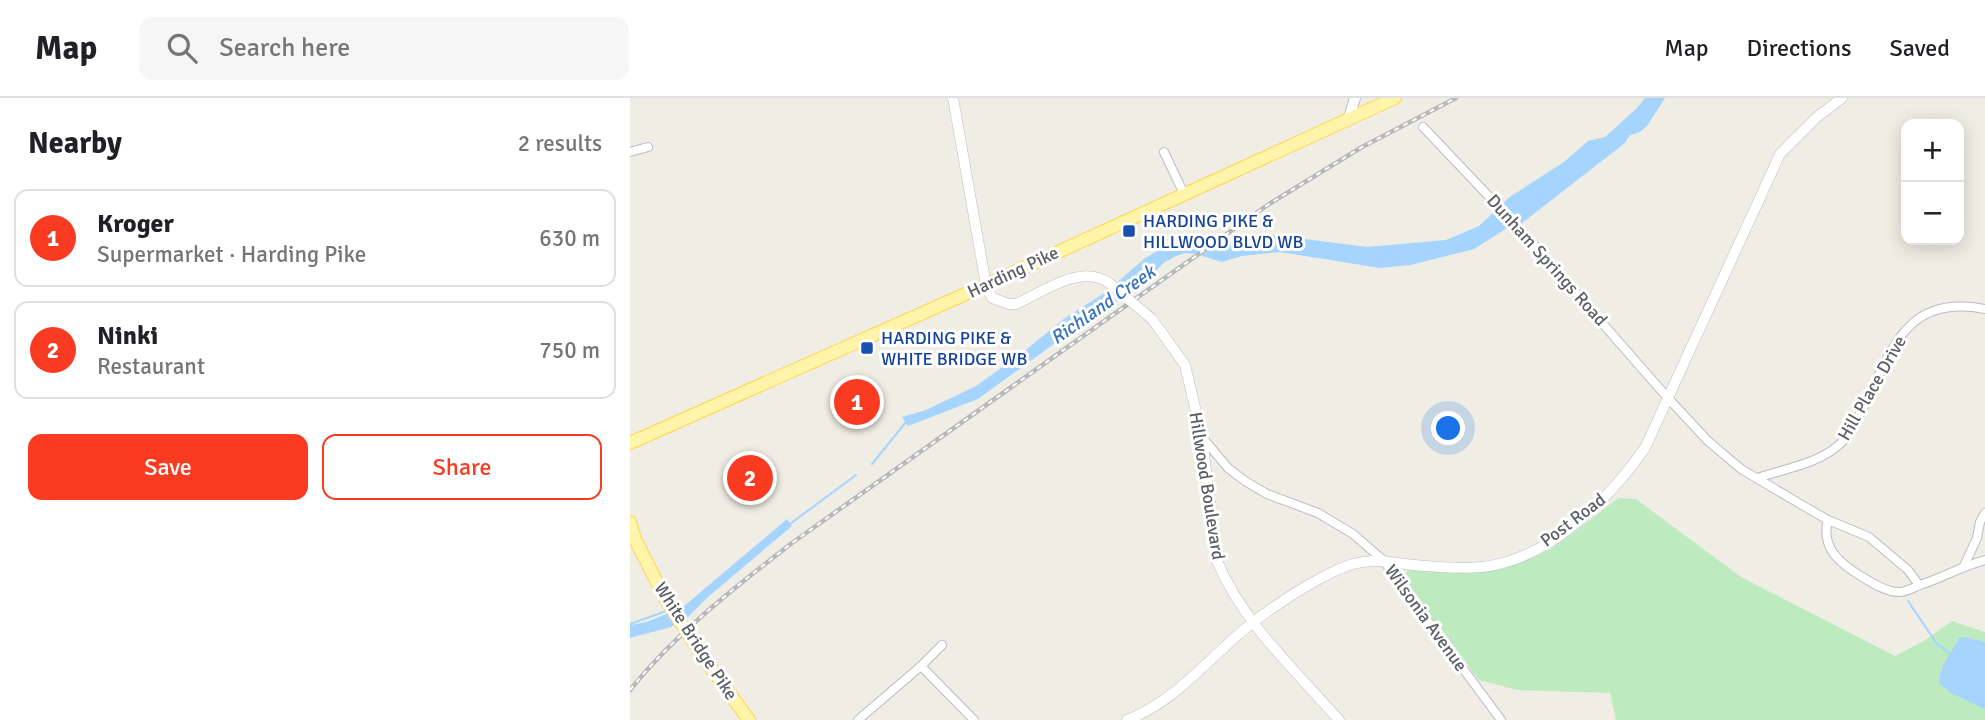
<!DOCTYPE html>
<html lang="en">
<head>
<meta charset="utf-8">
<style>
  :root { --surface:#fff; --page:#f6f6f6; --text:#202124; --muted:#757577; --line:#e0e0e0; --accent:#f93b21 }
  body { margin:0; font-family:Signika,sans-serif; background:var(--page); color:var(--text) }
  .controls { position:absolute; right:21px; top:21px; display:grid; overflow:hidden; border-radius:14px; box-shadow:0 4px 18px #0003 }
  .controls button { width:63px; height:63px; display:grid; place-items:center; padding:0; border:0; border-bottom:2px solid var(--line); background:var(--surface); color:var(--text); font:35px sans-serif }
  .you { position:absolute; left:819px; top:331px; width:24px; height:24px; margin:-18px; border:5px solid #fff; border-radius:50%; background:#1a73e8; box-shadow:0 0 0 10px #1a73e833 }
  .badge { display:grid; place-items:center; width:46px; height:46px; border-radius:50%; background:var(--accent); color:#fff; font-size:23px; font-weight:700 }
  .pin { position:absolute; translate:-50% -50%; border:4px solid #fff; box-shadow:0 2px 7px #0006 }
  .list { margin:0; padding:0; list-style:none }
  h2 { display:flex; justify-content:space-between; align-items:center; height:91px; margin:0; padding:0 28px; font-size:30px }
  h2 small { font-size:23px; font-weight:400; color:var(--muted) }
  .list li { display:grid; grid-template-columns:46px 1fr auto; gap:21px; align-items:center; box-sizing:border-box; height:98px; margin:0 14px 14px; padding:0 14px; border:2px solid var(--line); border-radius:14px }
  .list b { display:block; font-size:26px; white-space:nowrap }
  .list p { margin:0; font-size:23px; white-space:nowrap; color:var(--muted) }
  .list em { font-size:23px; font-style:normal; color:var(--muted) }
  .actions { display:flex; gap:14px; padding:21px 28px }
  .actions a { flex:1; padding:16px 0; border:2px solid var(--accent); border-radius:14px; text-align:center; font-size:24px; color:var(--accent) }
  .actions .main { background:var(--accent); color:#fff }
  .icon { flex:none; width:38px; height:38px; fill:none; stroke:currentColor; stroke-width:2; stroke-linecap:round; stroke-linejoin:round }
  .map { position:relative; flex:none; width:1355px; height:622px; overflow:hidden }
  header { display:flex; align-items:center; gap:42px; box-sizing:border-box; height:98px; padding:0 35px; background:var(--surface); border-bottom:2px solid var(--line) }
  header strong { font-size:33px }
  nav { display:flex; gap:38px; margin-inline-start:auto; font-size:24px }
  .search { width:490px; height:63px; background:var(--page); display:flex; align-items:center; gap:18px; box-sizing:border-box; padding:0 24px; border-radius:14px; color:var(--muted); font-size:26px }
  main { display:flex }
  aside { flex:1; background:var(--surface) }
  .map>svg:first-child { display:block }
  .green { fill:#beeac0 }
  .water { fill:#a5d4ff }
  .lines { fill:none; stroke-linecap:round; stroke-linejoin:round }
  .stream { stroke:#a5d4ff; stroke-width:2 }
  .minor-casing { stroke:#b9bcc1; stroke-width:10 }
  .tertiary-casing { stroke:#b9bcc1; stroke-width:11 }
  .secondary-casing { stroke:#b9bdc3; stroke-width:12 }
  .primary-casing { stroke:#ffd54e; stroke-width:14 }
  .minor { stroke:#fff; stroke-width:8 }
  .tertiary { stroke:#fff; stroke-width:10 }
  .secondary { stroke:#fff; stroke-width:10 }
  .primary { stroke:#fff5aa; stroke-width:12 }
  .rail-casing { stroke:#b7b8b9; stroke-width:4.5 }
  .rail { stroke:#fff; stroke-width:2; stroke-dasharray:5; stroke-linecap:butt }
  .tertiary-bridge-casing { stroke:#b9bcc1; stroke-width:11; stroke-linecap:butt }
  .primary-bridge-casing { stroke:#ffd54e; stroke-width:14; stroke-linecap:butt }
  .tertiary-bridge { stroke:#fff; stroke-width:10 }
  .primary-bridge { stroke:#fff5aa; stroke-width:12 }
  .transit-dot { fill:#1a4fb4; stroke:#fff; stroke-width:2.5 }
  .labels { text-anchor:middle; dominant-baseline:central; stroke-width:6; stroke-linejoin:round; paint-order:stroke }
  .transit-label { font-size:18px; fill:#164399; stroke:#fff; text-anchor:start }
  .street-label { font-size:18px; fill:#5c6066; stroke:#fff }
  .water-label { font-size:19px; font-style:italic; fill:#3772bc; stroke:#fff }
</style>
</head>
<body>
<header>
<strong>Map</strong>
<div class="search"><svg class="icon" aria-label="search" viewBox="0 0 24 24"><circle cx="10" cy="10" r="6"/><path d="M15 15l6 6"/></svg>Search here</div>
<nav><a>Map</a><a>Directions</a><a>Saved</a></nav>
</header>
<main>
<aside>
<h2>Nearby<small>2 results</small></h2>
<ul class="list">
<li><span class="badge">1</span><div><b>Kroger</b><p>Supermarket · Harding Pike</p></div><em>630 m</em></li>
<li><span class="badge">2</span><div><b>Ninki</b><p>Restaurant</p></div><em>750 m</em></li>
</ul>
<div class="actions"><a class="main">Save</a><a>Share</a></div>
</aside>
<div class="map">
<svg width="1355" height="622" viewBox="0 0 1355 622">
  <rect width="100%" height="100%" fill="#f0eee4"/>
  <!-- green -->
  <path class="green" d="M989,400l17,1 105,78 154,79 27,-14 30,-21 33,11v88h-369l-6,-27 -93,-3 -38,-10 -70,-94 -5,-12 5,-4c48,5 98,4 141,-21 25,-15 45,-35 69,-51z"/>
  <!-- water -->
  <g class="water">
    <polygon points="1015,0 1035,0 1017,28 1010,34 1000,37 995,45 892,125 887,125 874,132 844,151 781,167 750,170 650,154 612,158 592,164 566,156 555,155 546,158 535,164 505,191 428,243 348,301 278,328 272,319 296,312 346,288 392,255 435,220 476,194 514,161 535,148 558,142 584,147 636,136 737,149 816,142 849,128 866,112 870,113 873,110 873,105 881,98 934,64 958,43 975,39 1007,10"/>
    <polygon points="157,421 162,428 78,499 58,519 41,529 0,540 0,527 17,524 53,509"/>
    <path d="M1334,539l21,5v67l-34,-16 -11,-9c-3,-15 13,-33 19,-46z"/>
  </g>
  <g class="lines">
    <!-- stream -->
    <g class="stream">
      <polyline points="242,366 276,324"/>
      <polyline points="160,426 226,377"/>
      <polyline points="1278,503 1307,546 1321,556"/>
      <polyline points="0,526 36,513"/>
    </g>
    <!-- minor casing -->
    <g class="minor-casing">
      <g id="minor">
        <polyline points="793,29 888,129 1037,299 1078,343 1111,371 1172,407 1198,422 1239,439 1278,472 1289,487"/>
        <polyline points="0,54 18,49"/>
        <polyline points="534,54 554,96"/>
        <polyline points="572,339 598,370 615,383 637,396 688,415 723,436 753,462 871,622"/>
        <path d="M1128,380c28,-10 62,-14 84,-36 9,-9 14,-21 20,-32 30,-58 42,-117 123,-101"/>
        <path d="M1198,422c-8,29 14,45 36,58 10,6 23,14 35,14 7,0 14,-4 21,-7 22,-7 42,-19 65,-25"/>
        <polyline points="1334,468 1347,440 1350,424 1355,415"/>
        <polyline points="291,568 344,622"/>
        <polyline points="228,622 291,568 312,547"/>
      </g>
    </g>
    <!-- tertiary casing -->
    <g class="tertiary-casing">
      <g id="tertiary">
        <path d="M323,0l33,187 6,13 17,6h7c27,-12 65,-41 93,-21"/>
        <path d="M522,221l33,46 17,72 15,124c26,62 78,109 122,159"/>
        <path d="M497,622c50,-19 84,-65 125,-97 25,-19 57,-40 85,-53 32,-16 56,-6 88,-4 19,1 39,3 58,1 67,-8 126,-68 162,-119l135,-294 37,-37 25,-19"/>
      </g>
    </g>
    <!-- secondary casing -->
    <g class="secondary-casing">
      <polyline id="secondary" points="719,20 725,0"/>
    </g>
    <!-- primary casing -->
    <g class="primary-casing">
      <g id="primary">
        <polyline points="0,345 356,187 765,0"/>
        <polyline points="0,424 5,441 35,500"/>
        <polyline points="73,559 119,622"/>
      </g>
    </g>
    <!-- minor -->
    <use href="#minor" class="minor"/>
    <!-- tertiary -->
    <use href="#tertiary" class="tertiary"/>
    <!-- secondary -->
    <use href="#secondary" class="secondary"/>
    <!-- primary -->
    <use href="#primary" class="primary"/>
    <!-- rail casing -->
    <g class="rail-casing">
      <path id="rail" d="M0,592c46,-57 104,-102 162,-147l477,-339 93,-57 94,-49"/>
    </g>
    <!-- rail -->
    <use href="#rail" class="rail"/>
    <!-- tertiary-bridge casing -->
    <g class="tertiary-bridge-casing">
      <polyline id="tertiary-bridge" points="479,185 522,221"/>
    </g>
    <!-- primary-bridge casing -->
    <g class="primary-bridge-casing">
      <polyline id="primary-bridge" points="35,500 73,559"/>
    </g>
    <!-- tertiary-bridge -->
    <use href="#tertiary-bridge" class="tertiary-bridge"/>
    <!-- primary-bridge -->
    <use href="#primary-bridge" class="primary-bridge"/>
  </g>
  <!-- markers -->
  <g class="transit-dot">
    <rect x="492" y="126" width="14" height="14" rx="3.5"/>
    <rect x="230" y="243" width="14" height="14" rx="3.5"/>
  </g>
  <g class="labels">
    <!-- transit labels -->
    <g class="transit-label">
      <text x="513" y="123">HARDING PIKE &amp;<tspan x="513" dy="21">HILLWOOD BLVD WB</tspan></text>
      <text x="251" y="240">HARDING PIKE &amp;<tspan x="251" dy="21">WHITE BRIDGE WB</tspan></text>
    </g>
    <!-- street labels -->
    <g class="street-label">
      <text transform="translate(917 162) rotate(48)">Dunham Springs Road</text>
      <text transform="translate(383 174) rotate(-25)">Harding Pike</text>
      <text transform="translate(1242 290) rotate(-60)">Hill Place Drive</text>
      <text transform="translate(577 388) rotate(81)">Hillwood Boulevard</text>
      <text transform="translate(943 422) rotate(-37)">Post Road</text>
      <text transform="translate(796 520) rotate(54)">Wilsonia Avenue</text>
      <text transform="translate(66 543) rotate(57)">White Bridge Pike</text>
    </g>
    <!-- water labels -->
    <g class="water-label">
      <text transform="translate(473 207) rotate(-35)">Richland Creek</text>
    </g>
  </g>
</svg>
<div class="controls">
<button>+</button>
<button>−</button>
</div>
<div class="you"></div>
<div class="pin badge" style="left:227px;top:304px">1</div>
<div class="pin badge" style="left:120px;top:380px">2</div>
</div>
</main>
</body>
</html>
